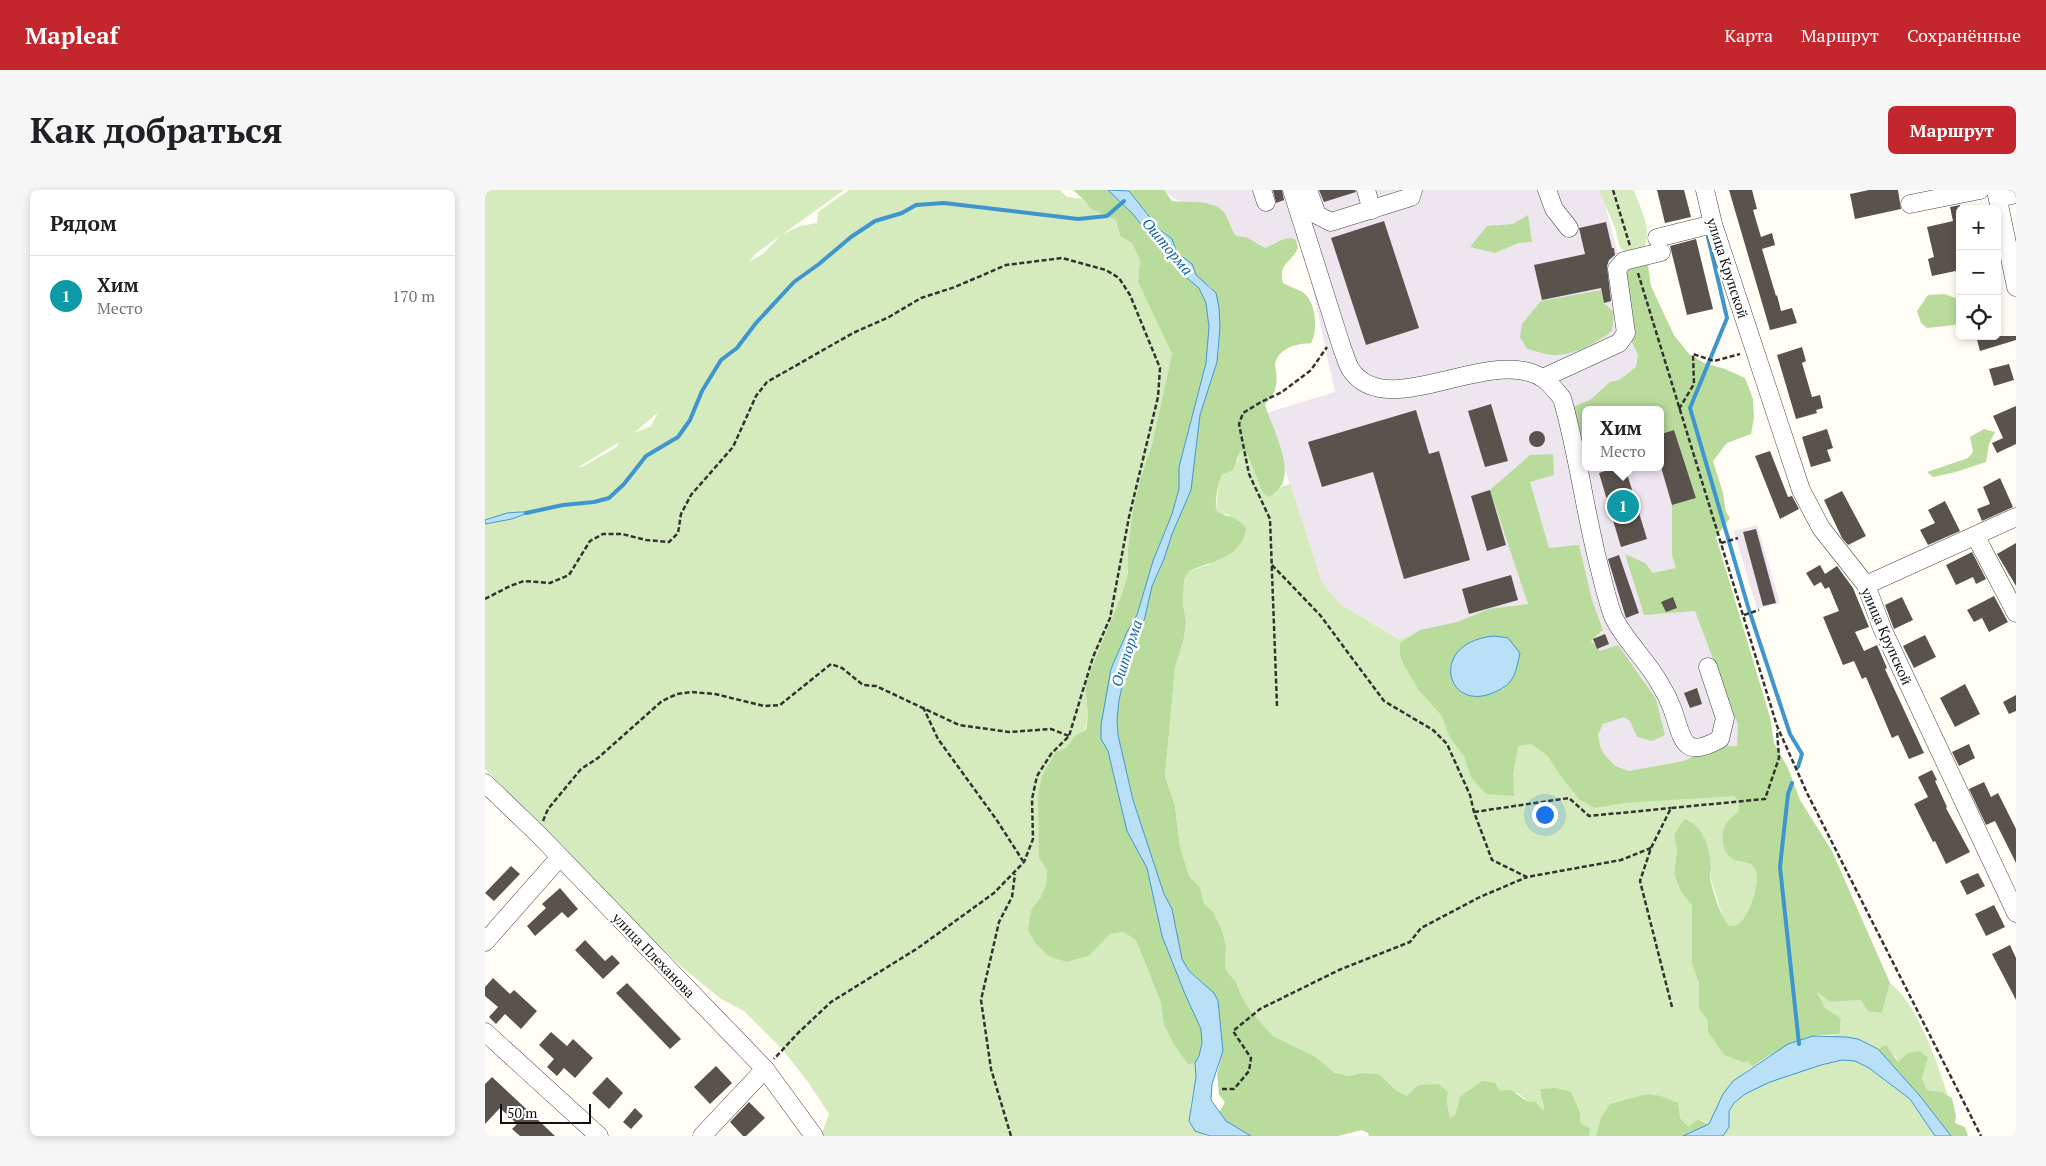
<!DOCTYPE html>
<html lang="ru">
<head>
<meta charset="utf-8">
<style>
  :root { --surface:#fff; --page:#f6f6f6; --text:#202124; --muted:#757577; --line:#e0e0e0; --accent:#c4262e }
  body { margin:0; font-family:"PT Serif",serif; background:var(--page); color:var(--text) }
  .controls { position:absolute; right:15px; top:15px; display:grid; overflow:hidden; border-radius:8px; box-shadow:0 2px 8px #0003 }
  .controls button { width:45px; height:45px; display:grid; place-items:center; padding:0; border:0; border-bottom:1px solid var(--line); background:var(--surface); color:var(--text); font:25px sans-serif }
  .scale { position:absolute; left:15px; bottom:12px; width:91px; box-sizing:border-box; padding-left:5px; border:2px solid #111; border-top:0; font-size:14px; line-height:18px; white-space:nowrap; color:#111; -webkit-text-stroke:4px #fff; paint-order:stroke }
  .you { position:absolute; left:1059px; top:624px; width:18px; height:18px; margin:-12px; border:4px solid #fff; border-radius:50%; background:#1a73e8; box-shadow:0 0 0 8px #1a73e833 }
  .badge { display:grid; place-items:center; width:32px; height:32px; border-radius:50%; background:var(--accent); color:#fff; font-size:16px; font-weight:700 }
  .pin { position:absolute; translate:-50% -50%; border:2px solid #fff; box-shadow:0 1px 5px #0006 }
  .popup { position:absolute; left:1097px; top:216px; width:82px; height:65px; box-sizing:border-box; display:grid; place-content:center; border-radius:8px; background:var(--surface); filter:drop-shadow(0 1px 4px #0005); font-size:16px; white-space:nowrap; color:var(--muted) }
  .popup b { font-size:19px; color:var(--text) }
  .popup::after { content:''; position:absolute; left:50%; top:100%; margin-left:-10px; border:10px solid transparent; border-top-color:var(--surface) }
  .list { margin:0; padding:0; list-style:none }
  h2 { display:flex; justify-content:space-between; align-items:center; height:65px; margin:0; padding:0 20px; font-size:21px }
  h2 small { font-size:16px; font-weight:400; color:var(--muted) }
  .list li { display:grid; grid-template-columns:32px 1fr auto; gap:15px; align-items:center; box-sizing:border-box; height:80px; padding:0 20px; border-top:1px solid var(--line) }
  .list b { display:block; font-size:19px; white-space:nowrap }
  .list p { margin:0; font-size:16px; white-space:nowrap; color:var(--muted) }
  .list em { font-size:16px; font-style:normal; color:var(--muted) }
  .icon { flex:none; width:28px; height:28px; fill:none; stroke:currentColor; stroke-width:2; stroke-linecap:round; stroke-linejoin:round }
  .map { position:relative; flex:none; width:1531px; height:946px; overflow:hidden; border-radius:8px }
  header { display:flex; align-items:center; gap:30px; box-sizing:border-box; height:70px; padding:0 25px; background:var(--accent); color:#fff }
  header strong { font-size:24px }
  nav { display:flex; gap:28px; margin-inline-start:auto; font-size:18px }
  .intro { display:flex; align-items:center; justify-content:space-between; box-sizing:border-box; height:120px; padding:0 30px }
  h1 { margin:0; font-size:35px }
  .button { padding:12px 22px; border-radius:8px; background:var(--accent); color:#fff; font-size:18px; font-weight:700 }
  main { display:flex; gap:30px; padding:0 30px }
  aside { flex:1; background:var(--surface); border-radius:8px; box-shadow:0 2px 8px #0003 }
  .map>svg:first-child { display:block }
  .industrial { fill:#eee6ef; fill-rule:evenodd }
  .green { fill:#d5ebbd; fill-rule:evenodd }
  .forest { fill:#b9dc9c; fill-rule:evenodd }
  .water { fill:#b9e0f7; stroke:#3f96cf }
  .lines { fill:none; stroke-linecap:round; stroke-linejoin:round }
  .stream { stroke:#3f96cf; stroke-width:4 }
  .building { fill:#5a524d }
  .minor-casing { stroke:#444; stroke-width:19 }
  .path { stroke:#333; stroke-width:2.5; stroke-dasharray:5 2.5; stroke-linecap:butt }
  .minor { stroke:#fff; stroke-width:18 }
  .labels { text-anchor:middle; dominant-baseline:central; stroke-width:5; stroke-linejoin:round; paint-order:stroke }
  .street-label { font-size:14px; fill:#111; stroke:#fff }
  .water-label { font-size:15px; font-style:italic; fill:#1768a6; stroke:#fff }
</style>
</head>
<body>
<header>
<strong>Mapleaf</strong>
<nav><a>Карта</a><a>Маршрут</a><a>Сохранённые</a></nav>
</header>
<div class="intro"><h1>Как добраться</h1><a class="button">Маршрут</a></div>
<main>
<aside>
<h2>Рядом<small></small></h2>
<ul class="list">
<li><span class="badge" style="background:#0f9aa8">1</span><div><b>Хим</b><p>Место</p></div><em>170 m</em></li>
</ul>
</aside>
<div class="map">
<svg width="1531" height="946" viewBox="0 0 1531 946">
  <rect width="100%" height="100%" fill="#fffdf5"/>
  <!-- industrial -->
  <g class="industrial">
    <path d="M677,0h439l17,64 51,158 105,343 -183,50 -63,-201 -128,35 -60,-35 -18,-22 -56,-169 69,-21 -33,-152 -47,24 -69,-58zM1100,220h76v57h-76z"/>
    <polygon points="1272,335 1295,413 1272,419 1249,341"/>
  </g>
  <!-- green -->
  <g class="green">
    <path d="M0,0h359l-61,44 17,-8 17,-3 1,-11 31,-22h211l7,7 16,2 8,10 25,11 4,16 12,7 8,17 -2,22 34,72 -20,90 -11,33 -8,32 -5,39v26l-7,22 -36,88 3,32 -3,14 -10,5 -9,13 -26,71 -1,39 8,12 -1,15 -6,13 -9,12 59,45 20,-21 13,-2 13,8 25,63 4,22 23,38h7l1,14 -6,30 5,24 12,3 -2,2h-381l-2,-3 7,-19 -21,-32 -25,-32 -39,-39 -23,-12 -38,-31 -64,-60 -54,-60 -80,-79v-245l27,-5 -5,-6 -22,7zM296,45l-18,19 -14,8 5,-7zM172,224l-6,12 -17,7 22,-19zM134,252l-2,5 -33,19 -7,2z"/>
    <path d="M1114,0h35c6,18 19,40 10,58l-16,6 -8,-7 -5,-19z"/>
    <path d="M758,260l4,3 15,38 13,3 7,-7 8,-3 32,98 18,22 59,35 129,-35 63,201 143,-10 5,7v9l-12,11 8,38c7,2 17,2 21,10 5,10 -8,49 -19,55 -2,1 -5,1 -8,1l-6,-8 -13,-42 1,-10 -2,-9 -25,-38 -10,16 3,15 -3,24 6,16 12,16v58l7,20v25l9,12v11l16,23 25,6 3,6 -19,14 -24,43 -6,-3 -13,7 -10,-10 -34,-24 -36,10 -14,32h-7l-8,-12 -1,-11 -36,-6 -1,4 -7,-9 -9,-1 -9,-8 -13,-3 -55,28 -3,-16 1,-10 -9,-8 -10,1 -22,11 -10,-5 -18,-17 -18,-1 -12,3 -14,-3 -21,-17 -41,-20 -24,-27 -8,-14 -5,-13 -11,-13 1,-23 -13,-34 -9,-9 -4,-16 -11,-11 -9,-29 -5,-41 -10,-30 10,-108 9,-30 2,-17 -3,-17 1,-24 5,-9 21,-7 19,-49 -9,-1 -4,-4 3,-29 3,-7 16,-13 2,-9z"/>
    <path d="M1405,793c27,20 48,81 58,113l-6,-4 -15,-2 -5,-12 6,-20 -30,5 -2,-6 -13,-10 -5,2 -20,-10 -26,-3 8,-3 1,-15 -16,-10 -9,-17 14,11 31,-2 21,13z"/>
    <path d="M1357,870l13,1 14,7 41,31 25,37h-212c7,-10 3,-23 11,-32 16,-21 81,-38 108,-44z"/>
  </g>
  <!-- forest -->
  <g class="forest">
    <polygon points="588,0 623,0 647,23 697,84 714,98 721,113 724,137 721,173 694,277 694,299 687,324 668,371 652,425 642,442 626,479 616,549 623,561 642,641 662,678 677,746 700,804 716,839 717,853 714,866 710,873 703,874 690,856 679,835 676,813 651,750 638,742 625,744 605,765 582,772 564,766 551,754 543,740 546,720 555,708 561,695 562,680 554,668 553,605 557,586 571,562 581,558 590,545 601,540 603,526 600,494 636,406 643,384 643,358 648,319 656,287 667,254 687,164 653,92 655,70 647,53 635,46 631,30 606,19 598,9"/>
    <path d="M643,0h36l8,11c15,2 40,-2 51,10 6,7 7,17 13,25l10,1 19,11c11,-3 19,-14 31,-8l2,8c-7,15 -20,15 -15,35 7,4 16,6 22,11 11,9 13,38 6,49 -14,1 -32,4 -36,21 0,1 1,7 1,8 2,13 -1,23 -11,32 7,26 39,78 3,93l-6,-6 -15,-38 -4,-3 -3,2 -7,18 -11,4c-4,8 -7,27 -6,36 10,9 18,3 30,18 -3,30 -35,33 -57,43l-5,9 -1,24 3,17 -2,17 -9,30 -10,108 10,30 5,41 9,29 11,11 4,16 9,9 8,16 5,18 -1,23 11,13 5,13 8,14 24,27 41,20 21,17 14,3 12,-3 18,1 18,17 10,5 11,-11 21,-1 9,8 -1,10 3,16 6,-4 4,-17 22,-16 13,2 5,8c16,-4 17,6 27,10 3,1 6,0 9,1l7,9 1,-4 -4,-18 16,-1 15,4 9,21 1,11 9,4 -1,8h-220l-1,-3 -6,-3 -24,6h-87l-25,-15 -7,-8 6,-11 -6,-7 -2,-21 6,-23 -5,-50 -13,-16 -16,-14 -7,-12 -10,-50 -8,-15 -31,-94 -15,-65 -1,-15 2,-20 6,-25 20,-58 7,-31 12,-27 8,-25 19,-44 9,-75 17,-53 2,-14v-41l-8,-20 -9,-5 -6,-7 -4,-11 -15,-11 -5,-14 -11,-9z"/>
    <polygon points="1043,25 1047,52 1033,53 1010,63 985,57 1002,36 1028,34"/>
    <path d="M1162,69l4,27 13,28 10,21 15,19 15,9 21,6 20,9 8,21 1,19 -3,16 -24,9 -14,18 10,32 3,19 4,6 -14,19 54,180 4,26 14,25 12,32 32,51 58,132 -8,30 -14,-2 -7,-11 -31,2 -13,-10 8,16 16,10 -1,15c-9,3 -18,1 -27,3 -20,5 -44,19 -61,31l-3,-6 -6,1 -19,-7 -16,-23v-11l-9,-12v-25l-7,-20v-58l-12,-16 -6,-16 3,-24 -3,-15 10,-16c19,6 26,28 27,48 0,4 -2,7 -1,11 4,17 9,35 19,48 3,0 5,0 8,-1 11,-6 25,-45 18,-56 -4,-8 -12,-6 -20,-9 -14,-5 -16,-28 -7,-39 3,-4 8,-7 11,-10v-9l-5,-6 -110,7 -29,5 -15,-8 -18,-22 -15,-23 -16,-11 -13,2 -5,28 1,22 -28,-2 -15,-17 -7,-21 -15,-20 -7,-20 -24,-27 -14,-24 -4,-10v-12l20,-13 37,-8 32,-13 39,-5 -38,-114 40,-35 23,-1 1,21 -24,7 19,66 30,-3 13,55 11,30 -12,11 9,10 18,-6 38,54 9,36 -13,6 -15,-4 -7,-16 -6,-4 -21,7 -5,10 2,12 4,8 11,12 14,5 55,-10 29,-14 24,-1 1,-21 -43,-114 -51,4 -19,-61 20,9 8,10 23,-5 -4,-13v-50l24,-7 -22,-68 -13,4v-24h-76v23l-10,3 -3,-29 18,-7 20,-18 9,-2 17,-13 2,-12 -8,-17 -4,-69zM1009,446l10,53 -18,6 -14,2v-55z"/>
    <path d="M1116,100l3,13 10,9 -2,19c-16,12 -33,22 -54,24 -9,1 -22,-4 -31,-6l-7,-12 2,-13 19,-23z"/>
    <polygon points="1460,104 1475,110 1475,130 1470,135 1442,138 1436,133 1432,121 1443,105"/>
    <polygon points="1499,239 1510,242 1504,254 1501,272 1471,282 1448,287 1442,282 1483,268 1488,262 1485,247"/>
    <polygon points="1401,855 1413,872 1423,863 1435,861 1443,868 1437,888 1442,900 1457,902 1467,908 1471,926 1470,933 1480,937 1483,946 1466,946 1435,906 1393,859"/>
    <polygon points="1161,904 1176,906 1193,913 1195,928 1204,937 1212,930 1224,934 1219,946 1111,946 1116,928 1125,914"/>
  </g>
  <!-- water -->
  <g class="water">
    <polygon points="623,0 644,1 675,40 687,49 692,63 707,74 711,85 731,103 734,117 735,137 732,172 715,225 706,300 687,344 679,369 667,396 660,427 640,484 634,510 632,530 633,545 648,610 679,704 687,719 697,769 704,781 729,803 733,811 738,861 727,894 726,910 741,931 766,946 725,946 710,941 704,931 711,887 710,873 714,866 717,853 716,839 700,804 677,746 662,678 642,641 623,561 616,549 616,535 626,479 642,442 652,425 668,371 687,324 694,299 694,277 721,173 724,137 721,113 714,98 697,84 647,23"/>
    <polygon points="35,322 45,322 27,329 0,334 0,330 22,323"/>
    <path d="M1009,446l14,2 12,15c-5,23 -6,32 -30,41 -45,16 -61,-52 4,-58z"/>
    <polygon points="1328,846 1361,847 1373,849 1393,859 1435,906 1466,946 1450,946 1425,909 1384,878 1370,871 1357,870 1336,875 1285,892 1260,904 1249,913 1244,921 1244,937 1238,946 1198,946 1224,934 1238,904 1248,891 1303,854"/>
  </g>
  <g class="lines">
    <!-- stream -->
    <g class="stream">
      <polyline points="1223,47 1242,128 1205,218 1264,420 1305,544 1317,564 1313,577"/>
      <polyline points="41,323 78,315 109,312 124,308 139,294 161,266 193,247 205,230 217,201 236,170 252,158 271,133 309,92 334,74 366,47 390,31 417,23 431,15 459,13 593,29 622,26 639,11"/>
      <polyline points="1307,593 1303,604 1295,677 1314,854"/>
    </g>
  </g>
  <!-- building -->
  <g class="building">
    <polygon points="788,0 797,0 799,10 791,13"/>
    <polygon points="834,0 870,0 871,2 839,12"/>
    <polygon points="1172,0 1199,0 1206,27 1180,33"/>
    <polygon points="1244,0 1267,0 1272,19 1268,20 1276,47 1287,43 1290,55 1277,59 1291,106 1292,105 1296,121 1307,118 1312,133 1285,140"/>
    <polygon points="1384,0 1413,0 1416,19 1370,29 1365,4"/>
    <polygon points="1475,15 1475,80 1447,86 1443,69 1449,67 1442,37 1468,31 1465,17"/>
    <polygon points="899,31 934,138 881,155 846,48"/>
    <polygon points="1121,32 1127,58 1129,58 1130,65 1124,70 1122,76 1126,111 1119,113 1116,98 1057,110 1049,75 1100,64 1094,38"/>
    <polygon points="1211,49 1228,119 1202,125 1185,56"/>
    <polygon points="1491,146 1531,146 1531,150 1495,161"/>
    <polygon points="1317,157 1321,171 1317,173 1327,207 1335,205 1338,218 1331,220 1332,223 1311,229 1292,165"/>
    <polygon points="1524,174 1529,190 1509,196 1504,179"/>
    <polygon points="1006,214 1023,271 1000,277 983,221"/>
    <polygon points="1531,216 1531,254 1512,263 1507,253 1518,248 1508,226"/>
    <polygon points="931,220 944,264 954,261 985,370 919,389 888,282 837,297 823,252"/>
    <polygon points="1342,239 1348,258 1342,260 1346,271 1326,277 1317,247"/>
    <polygon points="1189,240 1211,308 1187,315 1176,277 1176,244"/>
    <circle cx="1052" cy="249" r="8"/>
    <polygon points="1285,261 1303,307 1307,306 1314,319 1295,329 1270,266"/>
    <polygon points="1132,277 1140,277 1162,349 1136,357 1114,283"/>
    <polygon points="1515,288 1528,317 1497,331 1492,319 1505,314 1498,297"/>
    <polygon points="1005,300 1021,355 1002,361 986,306"/>
    <polygon points="1357,301 1381,346 1363,355 1357,348 1339,310"/>
    <polygon points="1460,311 1475,341 1443,355 1435,340 1450,333 1443,320"/>
    <polygon points="1271,339 1291,413 1278,416 1258,342"/>
    <polygon points="1531,353 1531,396 1512,364"/>
    <polygon points="1487,362 1501,389 1491,394 1488,387 1471,395 1461,375"/>
    <polygon points="1134,365 1154,423 1141,428 1123,369"/>
    <polygon points="1335,375 1340,384 1352,376 1368,398 1384,437 1370,442 1379,461 1392,455 1402,478 1400,479 1439,563 1424,569 1413,545 1407,548 1381,487 1377,489 1369,471 1358,475 1338,427 1354,421 1344,397 1340,399 1336,392 1329,396 1321,383"/>
    <polygon points="1026,385 1033,410 984,424 977,399"/>
    <polygon points="1509,406 1523,432 1504,442 1497,428 1489,432 1482,420"/>
    <polygon points="1188,407 1192,418 1181,422 1176,412"/>
    <polygon points="1417,407 1428,430 1409,439 1400,415"/>
    <polygon points="1120,444 1124,454 1112,459 1108,449"/>
    <polygon points="1440,445 1451,467 1429,478 1418,456"/>
    <polygon points="1480,494 1495,524 1470,537 1455,508"/>
    <polygon points="1212,498 1217,514 1205,518 1199,503"/>
    <polygon points="1531,505 1531,521 1524,524 1518,512"/>
    <polygon points="1484,554 1490,568 1474,576 1467,562"/>
    <polygon points="1447,580 1452,590 1450,591 1462,617 1461,618 1485,662 1461,674 1450,651 1448,652 1429,614 1443,607 1433,587"/>
    <polygon points="1499,592 1506,607 1513,603 1531,639 1531,673 1510,631 1501,635 1484,599"/>
    <polygon points="26,676 35,684 9,711 0,703"/>
    <polygon points="1493,683 1500,696 1482,705 1475,691"/>
    <polygon points="75,698 93,719 83,728 77,722 50,746 42,736 61,718 57,714"/>
    <polygon points="1509,715 1520,737 1501,746 1490,724"/>
    <polygon points="100,750 120,771 127,765 135,773 118,789 90,760"/>
    <polygon points="1525,755 1531,768 1531,810 1507,764"/>
    <polygon points="8,788 25,804 29,800 52,821 36,839 20,824 11,834 4,827 13,817 0,806 0,797"/>
    <polygon points="142,793 196,849 185,859 131,803"/>
    <polygon points="66,842 82,856 88,849 108,868 90,888 79,878 72,886 62,877 69,869 54,855"/>
    <polygon points="231,876 247,893 225,914 209,897"/>
    <polygon points="7,887 36,914 70,946 35,946 27,939 32,934 15,918 0,934 0,894"/>
    <polygon points="122,887 138,903 124,919 107,903"/>
    <polygon points="264,912 280,928 261,946 258,946 245,932"/>
    <polygon points="150,918 158,926 146,939 138,932"/>
  </g>
  <g class="lines">
    <!-- minor casing -->
    <g class="minor-casing">
      <g id="minor">
        <polyline points="777,0 781,12"/>
        <path d="M807,0l50,158c3,7 5,16 9,22 37,54 141,-27 193,9 7,5 12,12 18,19 15,52 22,107 35,160 5,19 9,39 16,58 11,24 34,44 47,68 5,8 9,16 12,24 11,29 9,53 48,31l5,-21 -17,-51"/>
        <polyline points="823,0 832,25 846,32 926,7 928,0"/>
        <polyline points="881,0 887,20"/>
        <polyline points="1062,0 1069,19 1084,38"/>
        <polyline points="1220,0 1228,34 1316,300 1336,338 1381,395 1397,438 1531,723"/>
        <polyline points="1511,0 1531,97"/>
        <polyline points="1513,8 1531,4"/>
        <polyline points="1425,14 1495,0"/>
        <polyline points="1172,48 1228,34"/>
        <polyline points="1058,188 1134,153 1141,143 1132,79 1139,71 1176,62"/>
        <polyline points="1491,347 1531,423"/>
        <polyline points="1381,395 1531,327"/>
        <polyline points="0,593 53,644 280,879 329,946"/>
        <polyline points="0,752 75,667"/>
        <polyline points="0,842 114,946"/>
        <polyline points="217,946 280,879"/>
      </g>
    </g>
    <!-- path -->
    <g class="path">
      <polyline points="1128,0 1145,56"/>
      <polyline points="1153,83 1292,536 1322,603 1496,946"/>
      <polyline points="1194,219 1209,194 1208,164 1229,171 1255,164"/>
      <polyline points="1236,353 1253,348"/>
      <polyline points="787,375 835,425 899,511 948,540 962,554 985,605 989,622 1007,670 1042,687 1136,670 1166,658"/>
      <polyline points="0,409 25,396 39,391 65,393 84,385 105,351 118,344 137,344 161,350 184,352 193,343 196,324 206,305 248,257 271,206 282,192 368,143 404,127 436,108 470,97 521,75 577,68 621,80 634,88 645,105 675,178 673,207 644,327 625,428 608,467 584,546 566,564 552,586 547,609 548,649 539,672 509,703 433,758 346,812 313,843 289,869"/>
      <polyline points="1259,425 1274,420"/>
      <polyline points="792,516 785,329 764,284 754,234 758,223 776,212 797,202 826,180 842,157"/>
      <polyline points="438,517 453,549 511,629 538,671"/>
      <polyline points="989,622 1084,608 1104,626 1186,618"/>
      <polyline points="58,631 63,619 96,579 113,568 177,511 192,504 206,502 230,504 279,516 295,515 346,474 357,478 378,495 391,496 474,535 524,542 566,539 584,546"/>
      <polyline points="1187,817 1155,691 1166,658 1186,618 1280,609 1294,568 1292,540"/>
      <polyline points="737,899 749,899 764,881 766,868 748,841 775,819 854,780 925,752 936,738 995,707 1042,687"/>
      <polyline points="526,946 506,879 496,810 514,732 527,707 530,684"/>
    </g>
    <!-- minor -->
    <use href="#minor" class="minor"/>
  </g>
  <g class="labels">
    <!-- street labels -->
    <g class="street-label">
      <text transform="translate(1243 78) rotate(72)">улица Крупской</text>
      <text transform="translate(1402 446) rotate(66)">улица Крупской</text>
      <text transform="translate(169 765) rotate(46)">улица Плеханова</text>
    </g>
    <!-- water labels -->
    <g class="water-label">
      <text transform="translate(683 56) rotate(50)">Ошторма</text>
      <text transform="translate(641 463) rotate(-72)">Ошторма</text>
    </g>
  </g>
</svg>
<div class="controls">
<button>+</button>
<button>−</button>
<button><svg class="icon" aria-label="locate" viewBox="0 0 24 24"><circle cx="12" cy="12" r="6"/><path d="M12 2v4M12 18v4M2 12h4M18 12h4"/></svg></button>
</div>
<div class="scale">50 m</div>
<div class="you"></div>
<div class="pin badge" style="left:1138px;top:316px;background:#0f9aa8">1</div>
<div class="popup"><b>Хим</b>Место</div>
</div>
</main>
</body>
</html>
